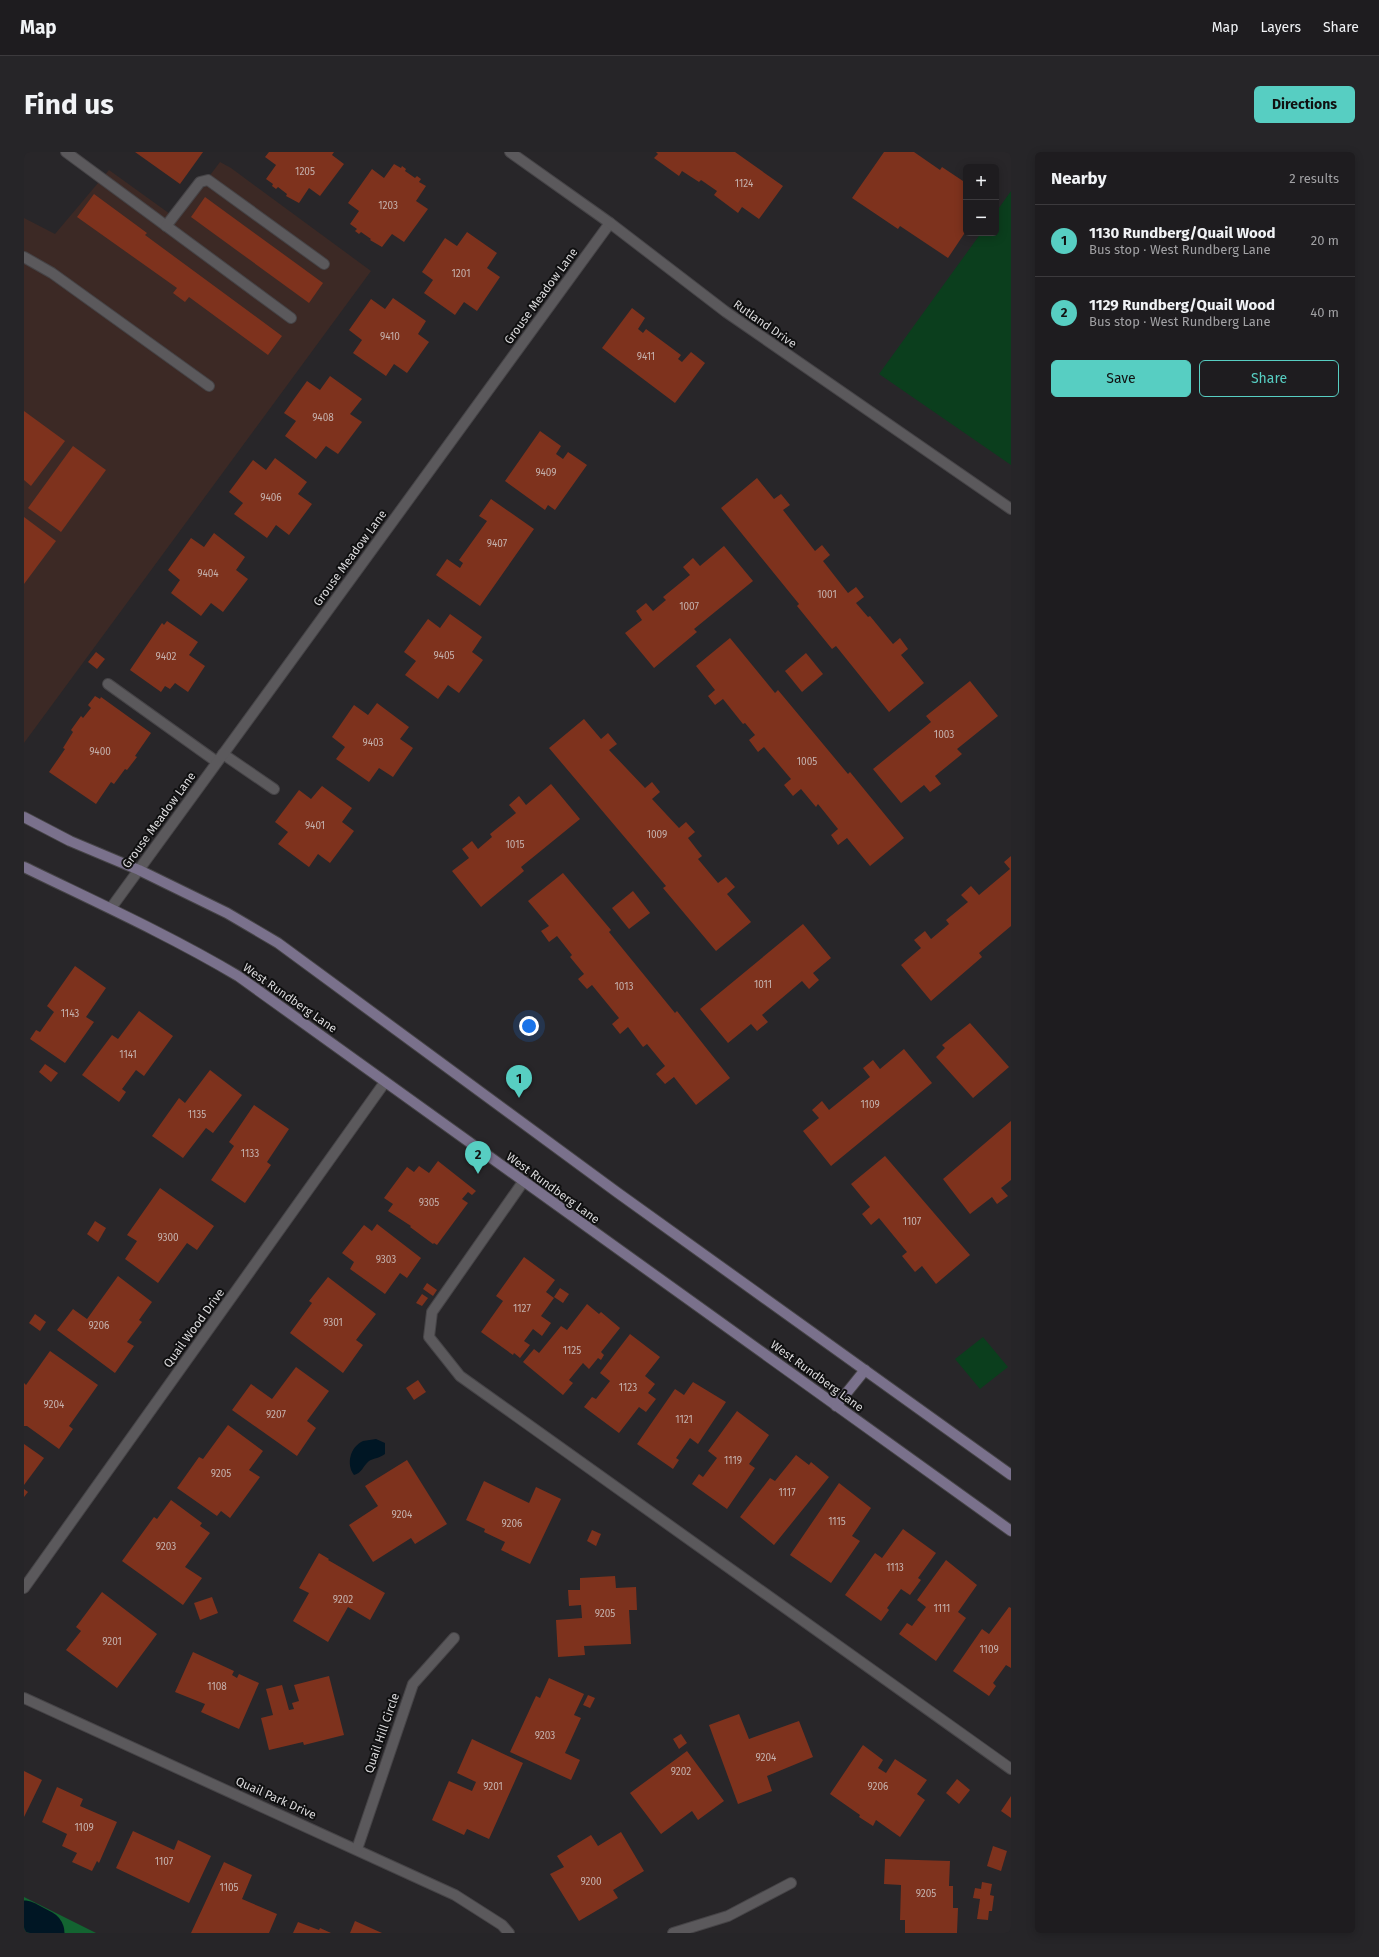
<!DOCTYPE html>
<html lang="en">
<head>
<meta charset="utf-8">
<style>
  :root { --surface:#1e1c1f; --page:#262528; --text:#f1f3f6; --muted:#a1a1a4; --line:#3c3a3d; --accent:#57cec2 }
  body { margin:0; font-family:"Fira Sans",sans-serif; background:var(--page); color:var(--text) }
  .controls { position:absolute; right:12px; top:12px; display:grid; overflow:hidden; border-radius:6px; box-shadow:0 2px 10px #0003 }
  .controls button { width:36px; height:36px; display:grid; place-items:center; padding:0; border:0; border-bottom:1px solid var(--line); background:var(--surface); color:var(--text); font:20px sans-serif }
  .you { position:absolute; left:505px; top:874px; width:14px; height:14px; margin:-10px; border:3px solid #fff; border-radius:50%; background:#1a73e8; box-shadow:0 0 0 6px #1a73e833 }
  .badge { display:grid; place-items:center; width:26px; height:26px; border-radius:50%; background:var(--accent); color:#111; font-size:13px; font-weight:700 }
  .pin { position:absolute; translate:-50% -33px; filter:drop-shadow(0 1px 2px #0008) }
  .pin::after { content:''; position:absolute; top:21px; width:14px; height:12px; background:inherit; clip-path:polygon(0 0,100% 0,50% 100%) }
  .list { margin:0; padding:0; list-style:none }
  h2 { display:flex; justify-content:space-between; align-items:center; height:52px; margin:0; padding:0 16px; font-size:17px }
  h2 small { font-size:13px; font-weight:400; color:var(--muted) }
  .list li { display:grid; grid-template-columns:26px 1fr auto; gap:12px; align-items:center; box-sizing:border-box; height:72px; padding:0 16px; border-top:1px solid var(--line) }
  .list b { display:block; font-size:15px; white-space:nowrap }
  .list p { margin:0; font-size:13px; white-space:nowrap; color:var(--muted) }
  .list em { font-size:13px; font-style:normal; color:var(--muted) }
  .actions { display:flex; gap:8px; padding:12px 16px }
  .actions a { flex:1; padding:9px 0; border:1px solid var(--accent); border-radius:6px; text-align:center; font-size:14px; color:var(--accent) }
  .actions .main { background:var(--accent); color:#111 }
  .map { position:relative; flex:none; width:987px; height:1781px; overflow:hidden; border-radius:6px }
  header { display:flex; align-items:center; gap:24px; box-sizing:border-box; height:56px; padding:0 20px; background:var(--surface); border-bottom:1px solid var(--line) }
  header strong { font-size:19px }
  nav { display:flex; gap:22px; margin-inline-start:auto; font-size:14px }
  .intro { display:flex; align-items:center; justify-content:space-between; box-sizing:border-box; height:96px; padding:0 24px }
  h1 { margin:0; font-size:28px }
  .button { padding:10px 18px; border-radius:6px; background:var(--accent); color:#111; font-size:14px; font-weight:700 }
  main { display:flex; gap:24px; padding:0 24px }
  aside { flex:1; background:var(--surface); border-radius:6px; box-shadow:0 2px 10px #0003 }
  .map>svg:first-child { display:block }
  .commercial { fill:#3c2925 }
  .green { fill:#0b3e1d }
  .forest { fill:#136431 }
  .water { fill:#001624 }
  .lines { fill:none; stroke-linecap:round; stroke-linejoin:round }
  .river { stroke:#001624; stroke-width:47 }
  .building { fill:#7e321d }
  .service-casing { stroke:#464447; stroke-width:12 }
  .minor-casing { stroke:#464447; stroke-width:12 }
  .tertiary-casing { stroke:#464447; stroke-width:12 }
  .secondary-casing { stroke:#464447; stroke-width:12 }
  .service { stroke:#5b595c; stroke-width:10 }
  .minor { stroke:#5b595c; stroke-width:10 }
  .tertiary { stroke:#5b595c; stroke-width:10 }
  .secondary { stroke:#7a718c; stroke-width:10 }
  .labels { text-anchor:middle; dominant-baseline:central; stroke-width:4; stroke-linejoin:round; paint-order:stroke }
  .number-label { font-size:10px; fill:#c4b0ac }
  .street-label { font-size:12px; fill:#dbdadc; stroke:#101011 }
</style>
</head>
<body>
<header>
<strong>Map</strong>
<nav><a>Map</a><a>Layers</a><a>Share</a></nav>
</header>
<div class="intro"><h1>Find us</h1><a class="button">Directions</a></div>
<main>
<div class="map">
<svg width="987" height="1781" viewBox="0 0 987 1781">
  <rect width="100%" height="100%" fill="#282629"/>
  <!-- commercial -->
  <polygon class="commercial" points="196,10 207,16 347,119 0,591 0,66 31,82 85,18 153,67"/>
  <!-- green -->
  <g class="green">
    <polygon points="987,39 987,313 855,222 957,81 972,81 972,60"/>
    <polygon points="959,1185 984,1215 956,1237 931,1207"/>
  </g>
  <!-- forest -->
  <polygon class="forest" points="0,1745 72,1781 0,1781"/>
  <!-- water -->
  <path class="water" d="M352,1287l9,4v11c-5,4 -11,4 -16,7 -6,5 -7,12 -15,14 -8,-11 -4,-28 9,-34 4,-1 9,-1 13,-2z"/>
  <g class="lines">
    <!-- river -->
    <polyline class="river" points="0,1772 17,1781"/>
  </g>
  <!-- building -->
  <g class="building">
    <polygon points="111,0 179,0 156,32"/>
    <polygon points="245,0 310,0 308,3 320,12 296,44 285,36 275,51 262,44 263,42 254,35 252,37 248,34 249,32 242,27 252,13 241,5"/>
    <polygon points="632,0 711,0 759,34 735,67 718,55 714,61 690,43 693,39 677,28 675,30 658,19 655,24 630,6 634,2"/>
    <polygon points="860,0 890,0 916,18 918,15 942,31 942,79 924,106 876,74 874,77 828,46"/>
    <polygon points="370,12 377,16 378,14 382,17 381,19 391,26 393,24 397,27 395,30 402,34 392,49 404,57 380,90 368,82 358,95 346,88 347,87 337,80 335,82 331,79 333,77 326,72 335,59 324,51 348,17 360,26"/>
    <polygon points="70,42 123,81 121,83 258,184 244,203 165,145 161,150 149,141 153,136 53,65"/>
    <polygon points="181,45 299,131 285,151 167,65"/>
    <polygon points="443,80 473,101 463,116 476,125 453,159 440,150 431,163 400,141 409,128 398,120 421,86 433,94"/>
    <polygon points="369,146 402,169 394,182 405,190 383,221 370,212 362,224 329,201 338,188 325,178 347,147 361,157"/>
    <polygon points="608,156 621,166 614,177 619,181 622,177 657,203 654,207 658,210 667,200 681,211 651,251 578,196"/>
    <polygon points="306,224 338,247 326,262 338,270 314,302 302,294 292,307 261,284 272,269 260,261 283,229 296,238"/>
    <polygon points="0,259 41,289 7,334 0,328"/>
    <polygon points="516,279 537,294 532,302 539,307 544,300 563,313 531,358 524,353 521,358 481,329"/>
    <polygon points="49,294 82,318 37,380 4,356"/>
    <polygon points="251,306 283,330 274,342 288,352 265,383 252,373 243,386 210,362 219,351 205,340 229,308 242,318"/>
    <polygon points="733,326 750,347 757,342 766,353 759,358 791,399 798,393 806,403 799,409 824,441 832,435 840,445 832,451 844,465 846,464 869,492 876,486 884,497 877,503 900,531 865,560 812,494 808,497 773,454 775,452 697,356"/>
    <polygon points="467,347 510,377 456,454 412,423 423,407 436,416 439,411 435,408 463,369 455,364"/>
    <polygon points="0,365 32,389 0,432"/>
    <polygon points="190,381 221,405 212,418 224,427 199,460 187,451 177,464 147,441 156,428 144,418 167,386 180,395"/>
    <polygon points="700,394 729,429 670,477 673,480 630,516 601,481 618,468 612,459 622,451 629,459 642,448 639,445 666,423 659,415 669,406 676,414"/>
    <polygon points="426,462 458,485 448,500 459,508 435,541 424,533 414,547 381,523 392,509 380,500 404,467 416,476"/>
    <polygon points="143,469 174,490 165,503 181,514 164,540 151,531 146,537 141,534 137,540 106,518 138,471 140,473"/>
    <polygon points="706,486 751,541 754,538 824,622 826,620 880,686 846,714 823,686 814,693 807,683 814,677 794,652 792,655 777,637 769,644 760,633 767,627 740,595 734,600 725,588 731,583 721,571 719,572 699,547 691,553 684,544 691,538 672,514"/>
    <polygon points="72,500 81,507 73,517 64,510"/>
    <polygon points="782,501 799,522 778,540 761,519"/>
    <polygon points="946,529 974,564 933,597 938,602 911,624 917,632 906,640 900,633 877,651 849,617 907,570 902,564"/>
    <polygon points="71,544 76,547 77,545 127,581 111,604 113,605 103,618 101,617 90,632 87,630 72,652 25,620 41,597 39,596 49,580 47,578 57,564 59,566 67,556 64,553"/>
    <polygon points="353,551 385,575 376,587 389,596 369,625 355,616 345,630 312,607 321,595 308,585 330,553 344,563"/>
    <polygon points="560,567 577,587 584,581 593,592 585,598 621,636 628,630 636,640 628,647 655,676 662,670 671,680 664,686 678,704 674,707 694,731 702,725 711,735 703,742 727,770 692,799 639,736 642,734 525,596"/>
    <polygon points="527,632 556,667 497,715 500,719 457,755 428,719 445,706 438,697 448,689 454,697 468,685 466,682 492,661 485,653 495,644 502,653"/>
    <polygon points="298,634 328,656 318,670 330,679 306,711 294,702 285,715 254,692 264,680 251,670 275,638 287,647"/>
    <polygon points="987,704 987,774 955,801 958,805 907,849 877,813 897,796 890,788 901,779 907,787 925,772 922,768 944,750 937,743 947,734 955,743 986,717 980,710"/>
    <polygon points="539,721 587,778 585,780 651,861 653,859 706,926 672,953 650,925 641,932 632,922 641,914 623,892 619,895 604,875 596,882 588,872 595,866 568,833 563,837 554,827 560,822 546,805 548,803 533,784 525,790 517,779 525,774 504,749"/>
    <polygon points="609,739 626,761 605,777 588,756"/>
    <polygon points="779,772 807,806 789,821 795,828 785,837 778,829 738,863 744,870 733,879 727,872 704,891 676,857"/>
    <polygon points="51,814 82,836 62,865 70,870 41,911 6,887 12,878 16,880 30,860 23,854"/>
    <polygon points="115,859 149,884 120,924 112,918 98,937 102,940 95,950 58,923 88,883 94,887"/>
    <polygon points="946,871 985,915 949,946 912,905 921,896 918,893"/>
    <polygon points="880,897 908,931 807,1014 779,979 795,966 788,958 798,949 805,958 846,925 839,916 849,908 856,917"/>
    <polygon points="21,912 34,921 27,930 15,920"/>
    <polygon points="186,918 218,943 189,981 182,976 159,1006 128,984 155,946 161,951"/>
    <polygon points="230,953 265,977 243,1010 247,1013 221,1051 187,1028 210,994 205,990"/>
    <polygon points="987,969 987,1028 977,1036 984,1044 973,1052 968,1045 946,1062 919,1027"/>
    <polygon points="861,1004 946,1103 912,1132 898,1114 891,1120 878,1104 883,1100 855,1066 847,1073 838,1062 846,1055 827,1032"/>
    <polygon points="414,1009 452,1039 448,1043 444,1040 438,1047 444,1051 413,1093 410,1091 409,1092 386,1075 387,1074 364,1059 369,1052 360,1046 383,1015 390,1020 395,1014 405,1021"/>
    <polygon points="136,1036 190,1074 173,1098 163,1091 134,1131 101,1107 113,1089 103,1083"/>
    <polygon points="71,1069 82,1076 74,1090 63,1082"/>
    <polygon points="353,1072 397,1106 383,1126 376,1121 361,1142 326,1117 330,1110 318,1101 340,1073 348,1079"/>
    <polygon points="500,1105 531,1128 522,1140 530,1146 517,1164 527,1171 518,1184 509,1177 500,1189 506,1193 496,1206 490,1201 489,1203 457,1180 479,1149 472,1144"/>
    <polygon points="94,1124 128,1150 115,1168 118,1170 103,1190 110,1194 91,1221 33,1178 49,1157 63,1167"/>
    <polygon points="304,1125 352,1162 332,1188 339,1193 319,1221 266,1181 288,1151 285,1149"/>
    <polygon points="403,1131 413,1138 409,1144 399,1137"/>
    <polygon points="536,1136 545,1142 539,1151 530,1145"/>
    <polygon points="398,1142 404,1146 398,1154 392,1151"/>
    <polygon points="563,1152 575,1162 577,1160 596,1176 577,1200 580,1203 577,1208 574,1206 565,1217 559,1211 545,1228 549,1231 539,1243 499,1210 510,1197 515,1201 537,1174 543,1178"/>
    <polygon points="11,1162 22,1170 16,1179 5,1171"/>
    <polygon points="606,1182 636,1205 621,1224 631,1232 624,1241 632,1247 622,1260 615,1255 595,1281 560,1255 568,1245 572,1247 586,1229 576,1221"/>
    <polygon points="26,1199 74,1233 45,1274 49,1277 35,1297 3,1274 0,1274 0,1231 2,1233"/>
    <polygon points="272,1215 305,1239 283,1269 292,1276 273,1304 208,1258 227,1232 248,1247"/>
    <polygon points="394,1228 402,1240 390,1248 382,1236"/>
    <polygon points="669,1230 702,1250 674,1292 666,1286 652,1306 655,1308 649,1317 613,1292 651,1237 660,1243"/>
    <polygon points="713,1259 745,1283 725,1312 731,1316 703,1357 668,1332 675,1322 679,1325 693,1306 684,1299"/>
    <polygon points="204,1273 239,1299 225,1318 236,1325 206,1366 197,1359 193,1364 153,1336 175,1305 179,1307"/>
    <polygon points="0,1292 20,1306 0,1333"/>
    <polygon points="772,1303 785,1313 787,1310 805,1325 750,1393 716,1365 746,1326 751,1329"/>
    <polygon points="383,1308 423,1372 391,1392 387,1386 349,1410 325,1373 354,1354 341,1334"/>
    <polygon points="460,1329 505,1351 512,1335 537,1347 506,1412 477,1398 481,1390 460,1380 461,1377 442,1368"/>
    <polygon points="815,1331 847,1356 828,1384 836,1389 807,1431 766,1403"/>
    <polygon points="0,1337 4,1340 0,1345"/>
    <polygon points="147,1348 178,1371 176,1374 186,1381 161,1415 178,1426 159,1453 98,1409 130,1365 133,1367"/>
    <polygon points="879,1377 912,1401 894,1426 897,1428 886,1443 877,1437 863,1456 865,1458 857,1469 821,1443 851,1401 858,1406"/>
    <polygon points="568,1378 577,1382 572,1394 563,1389"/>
    <polygon points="295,1401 305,1407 304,1408 361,1441 346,1468 324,1455 304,1490 269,1469 285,1441 275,1436"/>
    <polygon points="922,1408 953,1433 934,1460 942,1466 912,1509 875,1482 883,1471 888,1474 902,1455 893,1448"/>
    <polygon points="591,1424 592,1436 612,1435 613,1458 605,1458 607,1492 560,1494 561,1503 534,1505 532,1468 558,1466 557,1453 545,1454 544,1438 556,1438 556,1426"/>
    <polygon points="78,1440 133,1482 93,1536 42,1498 57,1479 52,1475"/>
    <polygon points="188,1445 194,1461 176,1468 170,1451"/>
    <polygon points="985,1455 987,1456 987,1516 982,1513 969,1531 972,1534 965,1544 929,1519 958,1477 965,1482"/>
    <polygon points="169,1500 210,1519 208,1523 213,1526 215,1522 235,1531 215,1577 177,1560 181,1552 151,1540"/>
    <polygon points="305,1524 320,1583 280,1593 279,1590 245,1598 237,1566 249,1563 242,1537 258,1533 265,1558 270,1557 268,1551 275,1549 270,1533"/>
    <polygon points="525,1526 560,1542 550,1563 557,1566 541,1601 556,1608 547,1628 486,1600 512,1544 516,1546"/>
    <polygon points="564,1543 571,1546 566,1556 559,1553"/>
    <polygon points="715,1562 725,1587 775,1569 789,1605 743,1624 748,1639 714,1652 685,1573"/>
    <polygon points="657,1582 663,1591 655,1597 649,1587"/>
    <polygon points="448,1587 499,1611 465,1687 443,1677 440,1683 408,1668 425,1629 448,1639 452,1630 433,1621"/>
    <polygon points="839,1593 859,1608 854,1616 862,1621 871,1607 903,1628 893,1642 901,1648 876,1685 852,1668 849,1674 835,1665 836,1663 806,1642"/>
    <polygon points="663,1599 700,1649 674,1668 668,1659 637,1682 606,1641"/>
    <polygon points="0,1619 18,1628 0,1665"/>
    <polygon points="933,1627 946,1638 935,1652 922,1641"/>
    <polygon points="33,1635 59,1647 56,1654 93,1670 75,1711 73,1709 68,1719 48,1710 53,1701 38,1694 43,1682 18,1670"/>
    <polygon points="987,1644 987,1666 977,1659"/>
    <polygon points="109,1679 150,1698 154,1688 187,1704 165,1751 92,1716"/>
    <polygon points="597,1680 620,1719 589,1738 594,1746 555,1769 526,1722 540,1715 533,1704 567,1683 574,1694"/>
    <polygon points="969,1694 983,1699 977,1719 963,1714"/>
    <polygon points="861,1707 926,1709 925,1734 929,1734 929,1756 934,1756 933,1781 881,1781 881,1768 876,1768 877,1733 860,1732"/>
    <polygon points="200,1710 228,1723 218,1747 253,1762 245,1781 167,1781"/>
    <polygon points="958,1730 968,1732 966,1743 970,1744 968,1759 965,1759 964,1768 953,1767 956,1747 949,1746 951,1736 957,1737"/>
    <polygon points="331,1769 358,1781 326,1781"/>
    <polygon points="274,1770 295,1778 296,1776 307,1781 269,1781"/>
  </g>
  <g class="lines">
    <!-- service casing -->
    <g class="service-casing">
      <g id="service">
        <polyline points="42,0 267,166"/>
        <polyline points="142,74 176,30 184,28 300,112"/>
        <polyline points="0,105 28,121 185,234"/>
        <polyline points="84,532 193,610"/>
        <polyline points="199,602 250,637"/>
        <polyline points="499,1030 408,1160 405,1185 436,1224 987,1617"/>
      </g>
    </g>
    <!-- minor casing -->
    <g class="minor-casing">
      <g id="minor">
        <polyline points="87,756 586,71"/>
        <polyline points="0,1436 361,930"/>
        <polyline points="0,1546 431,1743 478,1773 485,1781"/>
        <polyline points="333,1697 389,1532 430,1486"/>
        <polyline points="649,1781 704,1764 767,1731"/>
      </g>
    </g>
    <!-- tertiary casing -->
    <g class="tertiary-casing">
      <polyline id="tertiary" points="486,0 586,71 702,160 987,357"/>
    </g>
    <!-- secondary casing -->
    <g class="secondary-casing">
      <g id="secondary">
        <polyline points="0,665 46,689 115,718 203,761 254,791 594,1041 987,1323"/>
        <path d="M0,715c72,35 145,68 214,109l773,555"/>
        <polyline points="812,1254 841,1218"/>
      </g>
    </g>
    <!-- service -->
    <use href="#service" class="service"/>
    <!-- minor -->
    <use href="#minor" class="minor"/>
    <!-- tertiary -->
    <use href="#tertiary" class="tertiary"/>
    <!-- secondary -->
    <use href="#secondary" class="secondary"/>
  </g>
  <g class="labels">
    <!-- number labels -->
    <g class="number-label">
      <text x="281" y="20">1205</text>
      <text x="720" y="32">1124</text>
      <text x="364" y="54">1203</text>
      <text x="437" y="122">1201</text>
      <text x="366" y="185">9410</text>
      <text x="622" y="205">9411</text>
      <text x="299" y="266">9408</text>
      <text x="522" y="321">9409</text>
      <text x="247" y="346">9406</text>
      <text x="473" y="392">9407</text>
      <text x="184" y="422">9404</text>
      <text x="803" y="443">1001</text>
      <text x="665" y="455">1007</text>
      <text x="420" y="504">9405</text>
      <text x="142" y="505">9402</text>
      <text x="920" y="583">1003</text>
      <text x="349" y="591">9403</text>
      <text x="76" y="600">9400</text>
      <text x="783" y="610">1005</text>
      <text x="291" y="674">9401</text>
      <text x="633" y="683">1009</text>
      <text x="491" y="693">1015</text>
      <text x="739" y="833">1011</text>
      <text x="600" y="835">1013</text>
      <text x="46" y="862">1143</text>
      <text x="104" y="903">1141</text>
      <text x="846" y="953">1109</text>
      <text x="173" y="963">1135</text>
      <text x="226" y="1002">1133</text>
      <text x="405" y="1051">9305</text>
      <text x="888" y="1070">1107</text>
      <text x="144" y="1086">9300</text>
      <text x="362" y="1108">9303</text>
      <text x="498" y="1157">1127</text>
      <text x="309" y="1171">9301</text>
      <text x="75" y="1174">9206</text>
      <text x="548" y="1199">1125</text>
      <text x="604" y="1236">1123</text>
      <text x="30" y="1253">9204</text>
      <text x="252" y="1263">9207</text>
      <text x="660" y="1268">1121</text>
      <text x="709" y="1309">1119</text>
      <text x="197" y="1322">9205</text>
      <text x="763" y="1341">1117</text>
      <text x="378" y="1363">9204</text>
      <text x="813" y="1370">1115</text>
      <text x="488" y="1372">9206</text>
      <text x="142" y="1395">9203</text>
      <text x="871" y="1416">1113</text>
      <text x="319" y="1448">9202</text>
      <text x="918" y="1457">1111</text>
      <text x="581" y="1462">9205</text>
      <text x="88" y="1490">9201</text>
      <text x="965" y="1498">1109</text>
      <text x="193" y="1535">1108</text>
      <text x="521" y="1584">9203</text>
      <text x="742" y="1606">9204</text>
      <text x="657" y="1620">9202</text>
      <text x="469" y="1635">9201</text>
      <text x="854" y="1635">9206</text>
      <text x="60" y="1676">1109</text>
      <text x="140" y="1710">1107</text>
      <text x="567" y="1730">9200</text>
      <text x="205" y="1736">1105</text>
      <text x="902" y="1742">9205</text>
    </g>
    <!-- street labels -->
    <g class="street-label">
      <text transform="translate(517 144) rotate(-54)">Grouse Meadow Lane</text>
      <text transform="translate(741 172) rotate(35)">Rutland Drive</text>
      <text transform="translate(326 406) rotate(-54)">Grouse Meadow Lane</text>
      <text transform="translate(135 668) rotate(-54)">Grouse Meadow Lane</text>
      <text transform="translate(266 846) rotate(35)">West Rundberg Lane</text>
      <text transform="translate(529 1036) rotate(36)">West Rundberg Lane</text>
      <text transform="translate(170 1176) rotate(-54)">Quail Wood Drive</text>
      <text transform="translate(793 1224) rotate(36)">West Rundberg Lane</text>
      <text transform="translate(358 1581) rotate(-71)">Quail Hill Circle</text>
      <text transform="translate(252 1646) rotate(24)">Quail Park Drive</text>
    </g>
  </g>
</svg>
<div class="controls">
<button>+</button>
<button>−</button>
</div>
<div class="you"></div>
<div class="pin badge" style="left:495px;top:946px">1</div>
<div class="pin badge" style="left:454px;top:1022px">2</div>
</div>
<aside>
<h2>Nearby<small>2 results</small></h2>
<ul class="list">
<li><span class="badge">1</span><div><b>1130 Rundberg/Quail Wood</b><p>Bus stop · West Rundberg Lane</p></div><em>20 m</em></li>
<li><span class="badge">2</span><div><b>1129 Rundberg/Quail Wood</b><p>Bus stop · West Rundberg Lane</p></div><em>40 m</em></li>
</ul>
<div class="actions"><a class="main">Save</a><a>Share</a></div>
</aside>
</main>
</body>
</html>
